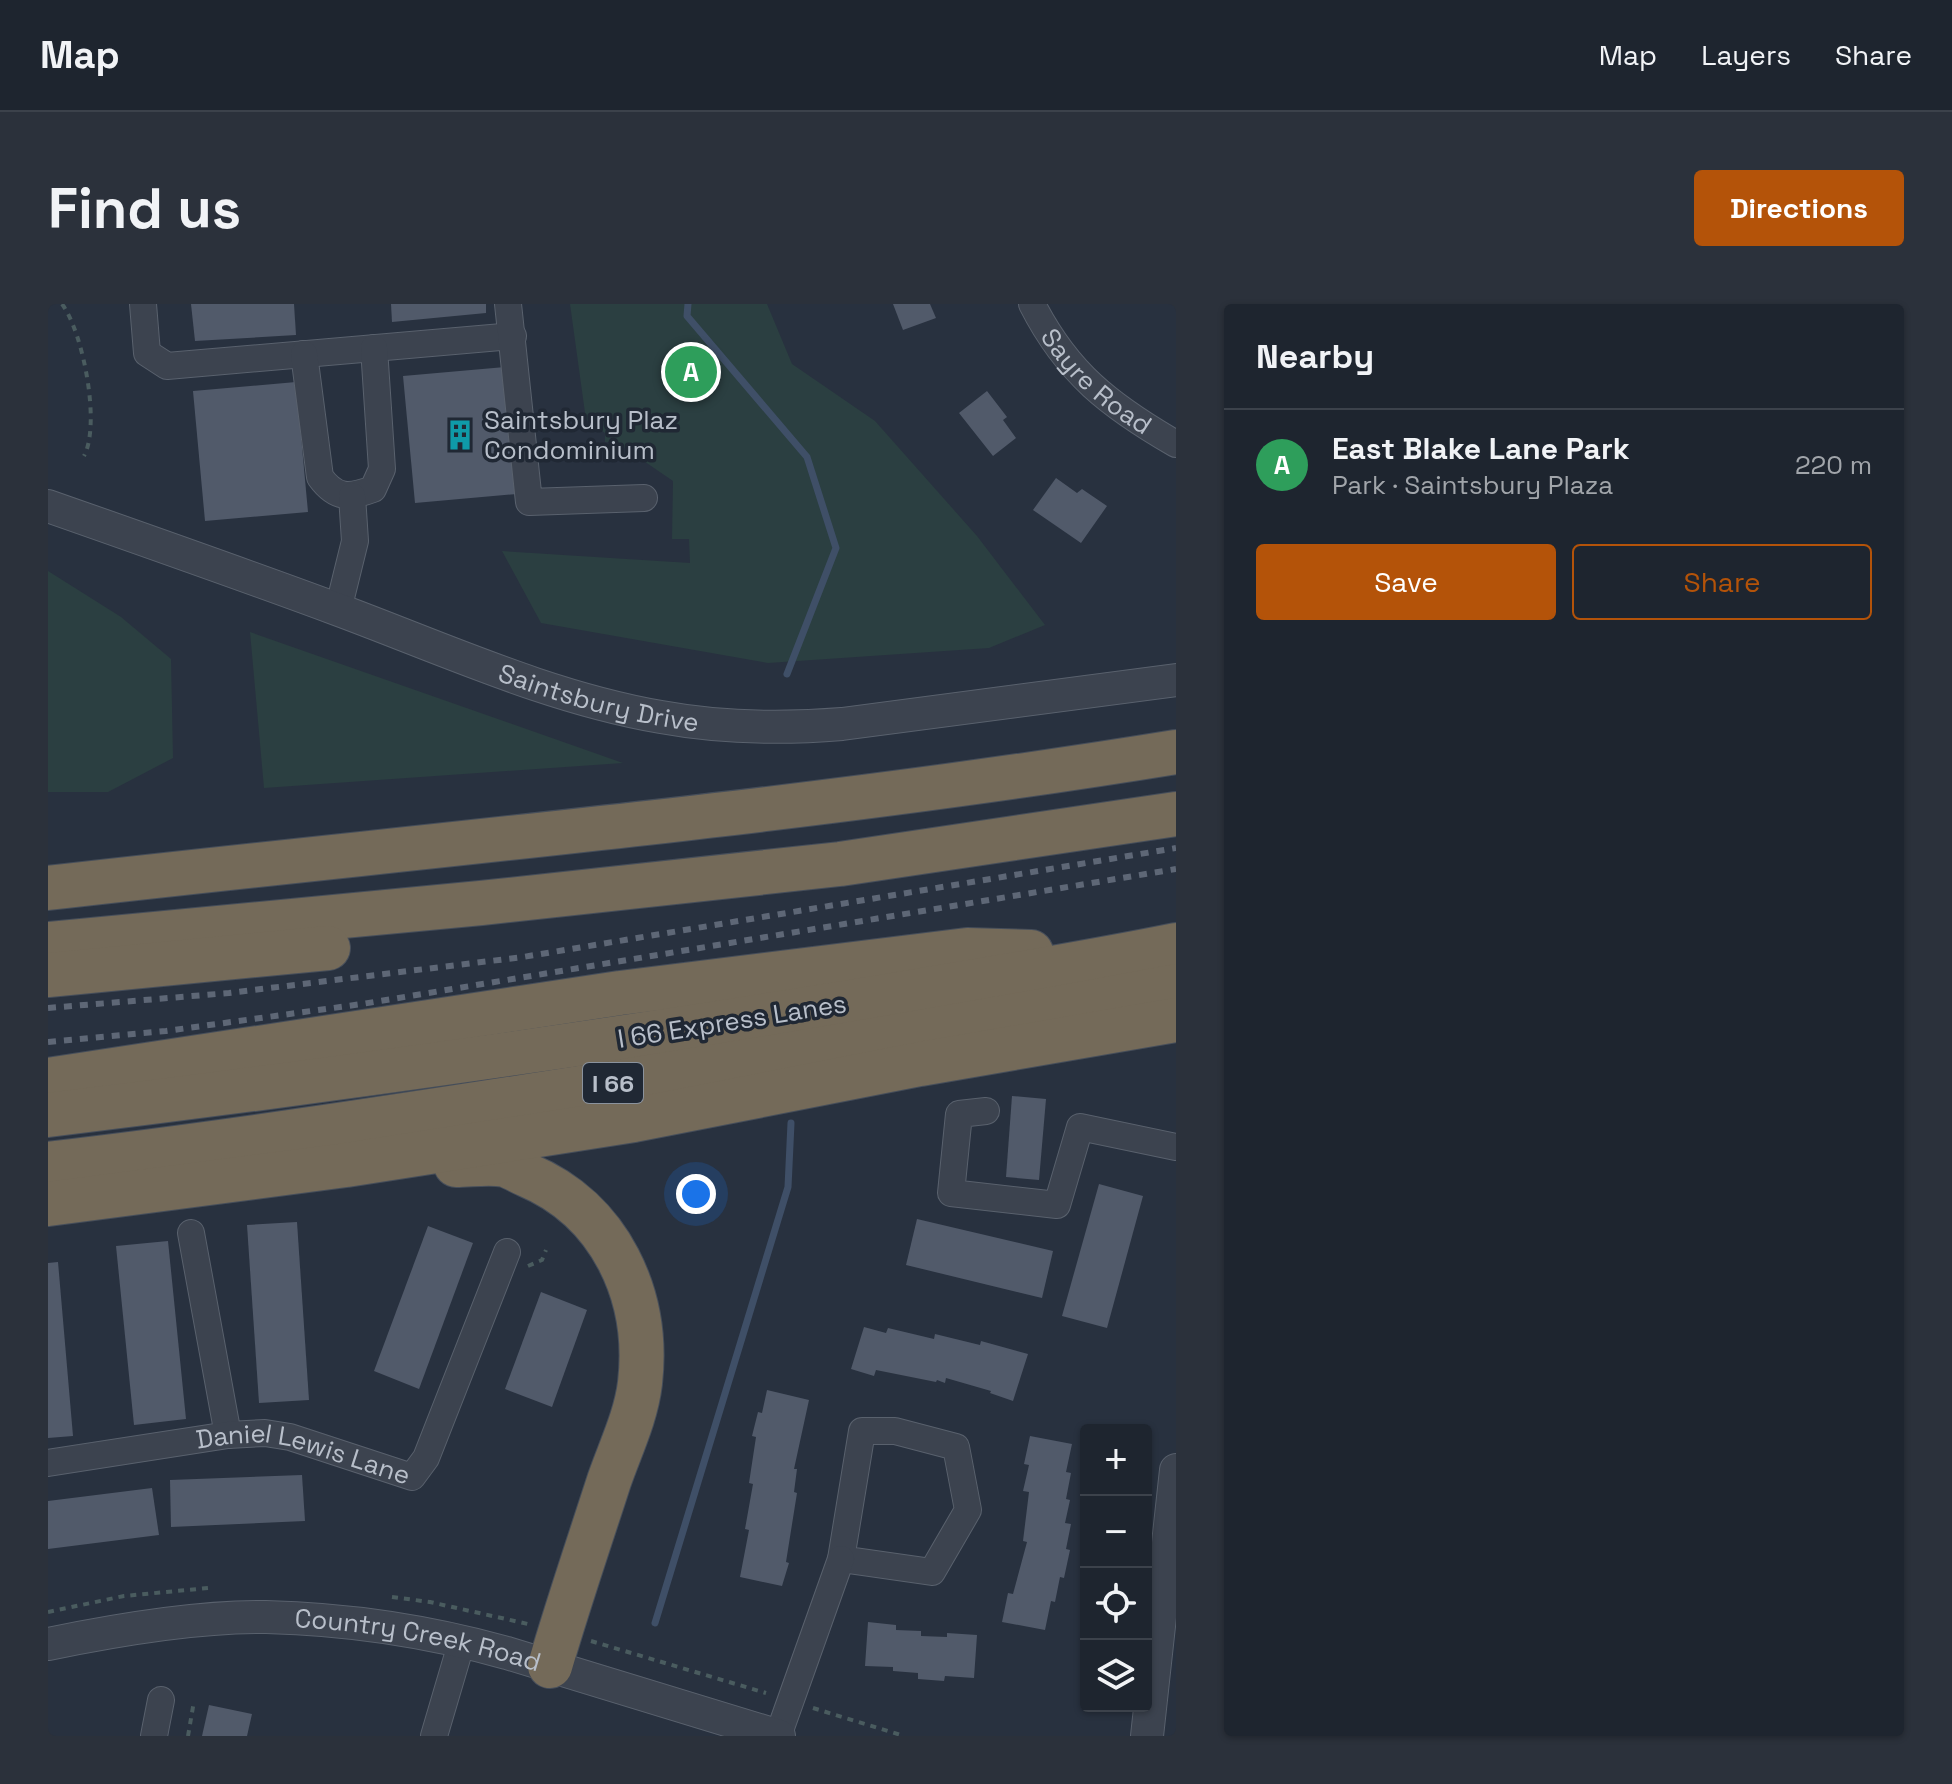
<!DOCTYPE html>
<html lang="en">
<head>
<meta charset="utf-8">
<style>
  :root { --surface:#1e252f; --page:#2b313b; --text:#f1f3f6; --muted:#a1a5aa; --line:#3c424b; --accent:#b45309 }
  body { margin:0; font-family:"Space Grotesk",sans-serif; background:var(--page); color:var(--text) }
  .controls { position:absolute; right:24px; bottom:24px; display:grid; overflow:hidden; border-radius:8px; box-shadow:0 2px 6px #0004 }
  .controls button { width:72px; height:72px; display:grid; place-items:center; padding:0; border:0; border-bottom:2px solid var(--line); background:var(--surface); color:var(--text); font:40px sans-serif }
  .you { position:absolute; left:648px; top:890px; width:28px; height:28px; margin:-20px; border:6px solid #fff; border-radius:50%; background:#1a73e8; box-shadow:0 0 0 12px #1a73e833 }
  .badge { display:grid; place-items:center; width:52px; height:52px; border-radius:50%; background:var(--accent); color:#fff; font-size:26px; font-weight:700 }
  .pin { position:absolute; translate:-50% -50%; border:4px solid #fff; box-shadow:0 2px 8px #0006 }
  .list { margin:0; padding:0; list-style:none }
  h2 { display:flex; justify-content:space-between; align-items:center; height:104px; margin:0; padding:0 32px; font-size:34px }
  h2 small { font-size:26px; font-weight:400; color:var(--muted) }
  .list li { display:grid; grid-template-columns:52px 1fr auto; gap:24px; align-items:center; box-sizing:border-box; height:112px; padding:0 32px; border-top:2px solid var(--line) }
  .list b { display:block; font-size:30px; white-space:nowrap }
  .list p { margin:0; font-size:26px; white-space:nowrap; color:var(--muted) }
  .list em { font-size:26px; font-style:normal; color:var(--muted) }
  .actions { display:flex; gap:16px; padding:24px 32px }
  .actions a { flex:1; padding:18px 0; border:2px solid var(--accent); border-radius:8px; text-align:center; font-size:28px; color:var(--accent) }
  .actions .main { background:var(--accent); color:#fff }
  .icon { flex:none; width:44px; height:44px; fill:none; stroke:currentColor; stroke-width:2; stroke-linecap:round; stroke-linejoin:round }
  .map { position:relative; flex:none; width:1128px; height:1432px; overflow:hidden; border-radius:8px }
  header { display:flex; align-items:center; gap:48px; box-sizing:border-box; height:112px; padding:0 40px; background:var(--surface); border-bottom:2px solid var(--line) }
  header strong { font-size:38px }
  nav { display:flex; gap:44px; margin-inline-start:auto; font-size:28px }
  .intro { display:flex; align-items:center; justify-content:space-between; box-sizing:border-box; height:192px; padding:0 48px }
  h1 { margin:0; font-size:56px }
  .button { padding:20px 36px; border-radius:8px; background:var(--accent); color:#fff; font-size:28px; font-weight:700 }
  main { display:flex; gap:48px; padding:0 48px }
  aside { flex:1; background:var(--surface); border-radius:8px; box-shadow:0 2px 6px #0004 }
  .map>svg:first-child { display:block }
  .green { fill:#2b3f41 }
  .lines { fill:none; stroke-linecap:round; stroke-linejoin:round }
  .stream { stroke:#3f4f67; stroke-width:7 }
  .building { fill:#515a6a }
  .minor-casing { stroke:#59616d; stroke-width:28 }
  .tertiary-casing { stroke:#59616d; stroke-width:34 }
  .motorway-casing { stroke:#464e5a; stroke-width:46 }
  .path { stroke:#4a5c5f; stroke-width:4; stroke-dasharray:6 6; stroke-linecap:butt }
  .minor { stroke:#3c434f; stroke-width:26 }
  .tertiary { stroke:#3c434f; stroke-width:32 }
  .motorway { stroke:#746a59; stroke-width:44 }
  .rail { stroke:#5e6776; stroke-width:6; stroke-dasharray:8 8; stroke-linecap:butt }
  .labels { text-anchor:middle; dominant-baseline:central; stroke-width:7; stroke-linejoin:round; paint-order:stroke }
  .shield { fill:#202834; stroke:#8a929d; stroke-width:2 }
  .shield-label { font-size:24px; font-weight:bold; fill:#b8bfca }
  .street-label { font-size:26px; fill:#b8bfca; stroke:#202834 }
  .poi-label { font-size:26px; fill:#b8bfca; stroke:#202834; text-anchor:start }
</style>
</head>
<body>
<header>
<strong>Map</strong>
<nav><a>Map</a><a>Layers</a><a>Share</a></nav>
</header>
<div class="intro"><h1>Find us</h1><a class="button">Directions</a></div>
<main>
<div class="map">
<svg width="1128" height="1432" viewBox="0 0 1128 1432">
  <rect width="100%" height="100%" fill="#28313f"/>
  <!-- green -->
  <g class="green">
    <polygon points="522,0 719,0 744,60 827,117 929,232 997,321 941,344 720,359 493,319 454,247 642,259 641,235 624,235 625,177 568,138 557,138 557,129 538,116"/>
    <polygon points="0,267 73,313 123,355 125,454 60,488 0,488"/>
    <polygon points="202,328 575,459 216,484"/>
  </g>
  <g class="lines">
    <!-- stream -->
    <g class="stream">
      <polyline points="640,0 639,12 759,153 788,244 739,370"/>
      <polyline points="607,1319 740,883 743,819"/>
    </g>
  </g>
  <!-- building -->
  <g class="building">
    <polygon points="143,0 246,0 248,31 147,37"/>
    <polygon points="343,0 438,0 438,9 344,18"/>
    <polygon points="845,0 882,0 888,14 855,26"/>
    <polygon points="457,63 469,190 367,199 355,72"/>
    <polygon points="248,78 260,208 157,217 145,87"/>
    <polygon points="939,87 959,113 955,116 968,134 945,152 911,109"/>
    <polygon points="1008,174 1029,189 1034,185 1059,202 1033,239 985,206"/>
    <polygon points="964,792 998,795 991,876 958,873"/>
    <polygon points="1051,880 1095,892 1059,1024 1014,1012"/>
    <polygon points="869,915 1005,947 994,994 858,961"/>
    <polygon points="249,918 261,1096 211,1099 199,921"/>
    <polygon points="380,922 425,939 371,1085 326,1067"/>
    <polygon points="120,937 138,1115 86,1121 68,942"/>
    <polygon points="10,958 25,1132 0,1134 0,959"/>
    <polygon points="493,988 539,1006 504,1103 457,1085"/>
    <polygon points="816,1023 838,1029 840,1024 886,1035 887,1030 932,1041 933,1037 980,1050 965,1097 942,1089 943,1087 898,1074 897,1079 889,1076 888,1078 828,1066 826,1072 803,1065"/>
    <polygon points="719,1086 761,1096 746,1165 749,1165 746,1188 749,1189 738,1258 741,1259 734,1282 692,1273 701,1226 697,1225 705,1180 701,1179 708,1133 704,1132 710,1108 714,1109"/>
    <polygon points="982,1132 1024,1140 1018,1168 1023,1169 1018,1195 1022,1196 1017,1219 1023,1220 1018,1245 1022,1246 1016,1274 1012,1273 1007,1298 1003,1297 997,1326 954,1318 960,1289 965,1290 979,1238 975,1237 981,1188 975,1187 981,1161 976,1160"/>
    <polygon points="254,1171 257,1217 123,1223 122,1176"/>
    <polygon points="104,1184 111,1231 0,1245 0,1197"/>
    <polygon points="820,1318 848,1321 848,1326 873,1327 873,1332 899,1333 899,1329 929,1331 926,1374 897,1372 896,1377 870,1375 870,1369 845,1367 845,1363 817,1362"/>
    <polygon points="161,1401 204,1410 199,1432 154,1432"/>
  </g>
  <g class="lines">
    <!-- minor casing -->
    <g class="minor-casing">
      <g id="minor">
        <polyline points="95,0 99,49 119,62 465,32"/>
        <polyline points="460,0 481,198 596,194"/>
        <path id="s1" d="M984,0c35,69 78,102 144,140"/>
        <path d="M256,50l16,123c16,22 29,21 53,12l9,-20 -8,-121"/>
        <polyline points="290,306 307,237 304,192"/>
        <polyline points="938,807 911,810 903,889 1009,901 1032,823 1128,843"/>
        <polyline points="143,929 180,1131"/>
        <polygon points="814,1127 847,1127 908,1143 920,1206 884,1268 793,1255"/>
        <path id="s2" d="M0,1159l180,-28 37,-2 25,4 122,40 14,-19 81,-206"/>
        <polyline points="106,1432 113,1396"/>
        <polyline points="386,1432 414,1337"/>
        <polyline points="730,1432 793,1255"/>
      </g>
    </g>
    <!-- tertiary casing -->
    <g class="tertiary-casing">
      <g id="tertiary">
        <path id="s3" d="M0,202c97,34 194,68 291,104 105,39 211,88 322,107 60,11 120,12 181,7l334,-44"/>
        <path id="s4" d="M0,1340c68,-14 149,-28 218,-27 82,2 162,14 241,36l272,83"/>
        <polyline points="1099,1432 1128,1166"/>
      </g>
    </g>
    <!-- motorway casing -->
    <g class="motorway-casing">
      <g id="motorway">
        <path d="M0,584c376,-43 754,-75 1128,-136"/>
        <polyline points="0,640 433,599 792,560 1128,510"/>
        <polyline points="0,671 280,644"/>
        <polyline points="0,776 572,689 919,646 983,648"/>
        <path d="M0,811c262,-32 523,-68 783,-110 115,-19 231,-37 345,-60"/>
        <path d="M0,860c180,-21 359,-49 538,-77 197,-31 394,-64 590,-101"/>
        <path d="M408,861c15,0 34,-3 49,0 7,2 15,7 22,10 83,35 123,120 113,208 -4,34 -20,66 -31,98 -20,62 -41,123 -59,185"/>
        <polyline points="0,900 298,861 586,816 872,760 1128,716"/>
      </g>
    </g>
    <!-- path -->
    <g class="path">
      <path d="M14,0c21,28 39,120 22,152"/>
      <polyline points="480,962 494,956 498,946"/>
      <polyline points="344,1293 382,1298 480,1320"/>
      <polyline points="0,1308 76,1292 160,1284"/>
      <polyline points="543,1337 718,1389"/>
      <polyline points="765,1404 856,1432"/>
      <polyline points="140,1432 146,1397"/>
    </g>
    <!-- minor -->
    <use href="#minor" class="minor"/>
    <!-- tertiary -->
    <use href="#tertiary" class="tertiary"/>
    <!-- motorway -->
    <use href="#motorway" class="motorway"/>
    <!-- rail -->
    <g class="rail">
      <polyline points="0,704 181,689 475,653 1128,544"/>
      <polyline points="0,738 118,727 314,700 1128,565"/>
    </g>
  </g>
  <!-- icons -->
  <defs>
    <g id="building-bare" transform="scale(2.4)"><path d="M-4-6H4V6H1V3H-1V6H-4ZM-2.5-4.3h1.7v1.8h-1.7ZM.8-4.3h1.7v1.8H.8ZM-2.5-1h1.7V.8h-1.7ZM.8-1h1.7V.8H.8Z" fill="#0f9aa8" stroke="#202834" stroke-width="2.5" paint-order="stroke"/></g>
  </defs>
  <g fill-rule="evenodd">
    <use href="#building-bare" x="412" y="131"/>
  </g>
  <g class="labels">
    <!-- shield labels -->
    <rect class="shield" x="535" y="759" width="60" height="40" rx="6"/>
    <g class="shield-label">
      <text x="565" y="779">I 66</text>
    </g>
    <!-- street labels -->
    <g class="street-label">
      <text stroke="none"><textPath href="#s1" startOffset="102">Sayre Road</textPath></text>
      <text stroke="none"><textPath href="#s3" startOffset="584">Saintsbury Drive</textPath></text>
      <text transform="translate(684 717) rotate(-9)">I 66 Express Lanes</text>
      <text stroke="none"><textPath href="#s2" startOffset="260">Daniel Lewis Lane</textPath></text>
      <text stroke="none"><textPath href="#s4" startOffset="374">Country Creek Road</textPath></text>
    </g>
    <!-- poi labels -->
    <g class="poi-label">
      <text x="436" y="116">Saintsbury Plaz<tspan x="436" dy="30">Condominium</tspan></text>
    </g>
  </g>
</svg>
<div class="controls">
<button>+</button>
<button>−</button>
<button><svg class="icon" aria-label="locate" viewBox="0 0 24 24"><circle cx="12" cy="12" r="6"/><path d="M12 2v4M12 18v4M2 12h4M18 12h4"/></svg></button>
<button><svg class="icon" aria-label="layers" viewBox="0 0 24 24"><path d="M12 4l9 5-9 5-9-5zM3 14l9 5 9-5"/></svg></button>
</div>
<div class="you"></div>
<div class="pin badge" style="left:643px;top:68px;background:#2e9e5b">A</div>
</div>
<aside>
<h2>Nearby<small></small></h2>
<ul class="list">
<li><span class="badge" style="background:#2e9e5b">A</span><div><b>East Blake Lane Park</b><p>Park · Saintsbury Plaza</p></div><em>220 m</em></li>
</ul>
<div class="actions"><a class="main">Save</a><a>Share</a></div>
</aside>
</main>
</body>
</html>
